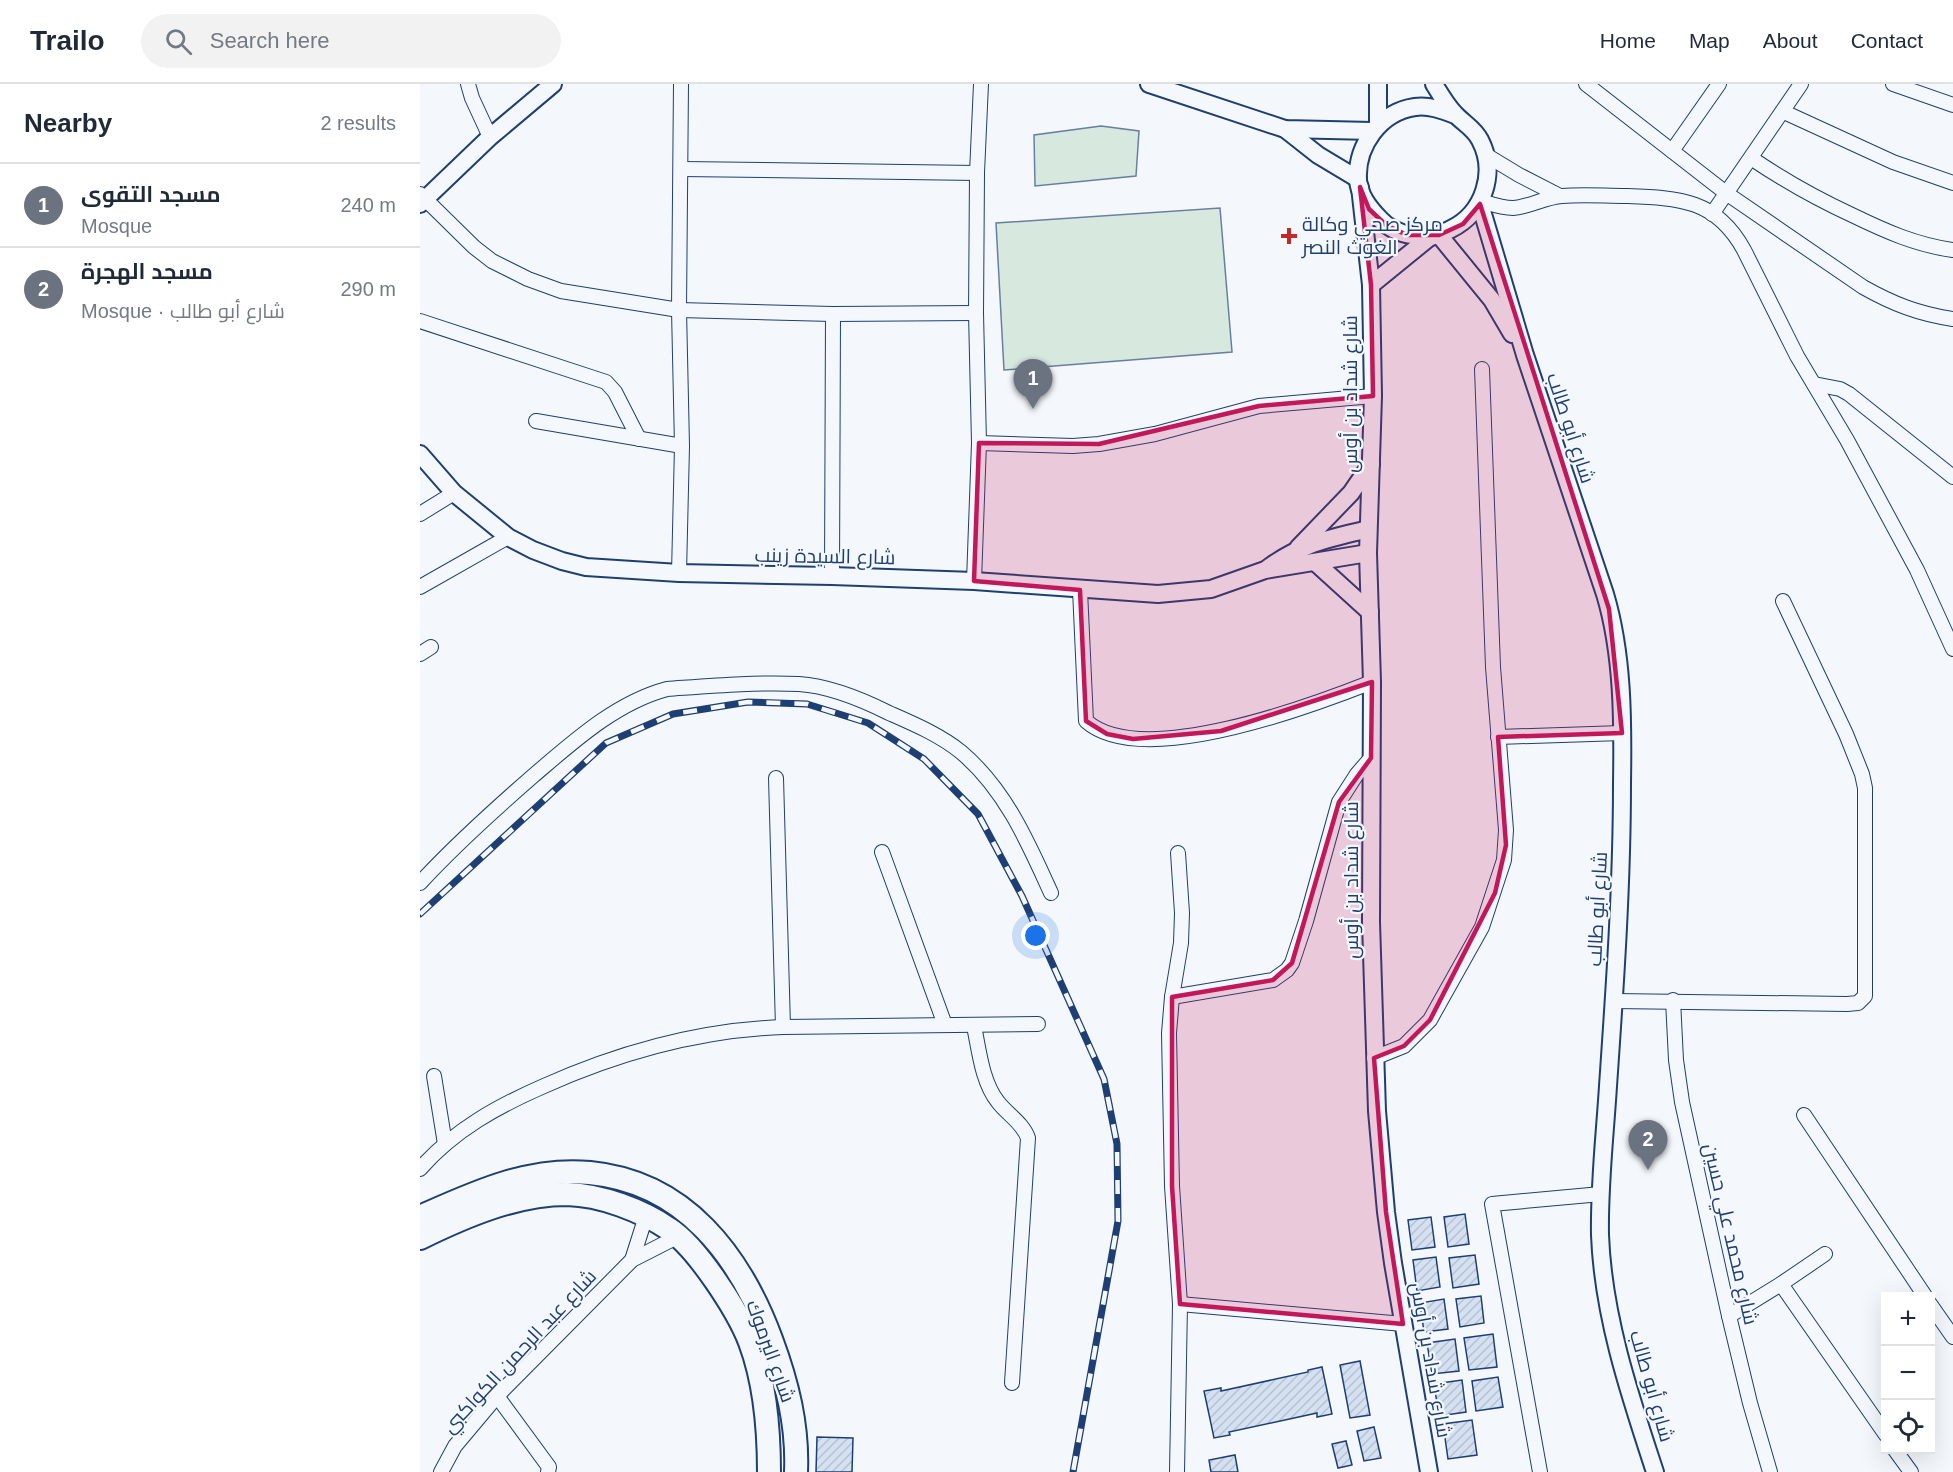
<!DOCTYPE html>
<html lang="en">
<head>
<meta charset="utf-8">
<style>
  :root { --surface:#fff; --page:#f2f2f3; --text:#1f2937; --muted:#747a83; --line:#e0e1e3; --accent:#111827 }
  body { margin:0; font-family:Arial,Cairo,sans-serif; background:var(--page); color:var(--text) }
  .controls { position:absolute; right:18px; bottom:18px; display:grid; overflow:hidden; border-radius:0px; box-shadow:0 6px 24px #0002 }
  .controls button { width:54px; height:54px; display:grid; place-items:center; padding:0; border:0; border-bottom:2px solid var(--line); background:var(--surface); color:var(--text); font:30px sans-serif }
  .you { position:absolute; left:616px; top:852px; width:21px; height:21px; margin:-15px; border:4px solid #fff; border-radius:50%; background:#1a73e8; box-shadow:0 0 0 9px #1a73e833 }
  .badge { display:grid; place-items:center; width:39px; height:39px; border-radius:50%; background:var(--accent); color:#fff; font-size:20px; font-weight:700 }
  .pin { position:absolute; translate:-50% -50px; filter:drop-shadow(0 2px 3px #0008) }
  .pin::after { content:''; position:absolute; top:32px; width:21px; height:18px; background:inherit; clip-path:polygon(0 0,100% 0,50% 100%) }
  .list { margin:0; padding:0; list-style:none }
  h2 { display:flex; justify-content:space-between; align-items:center; height:78px; margin:0; padding:0 24px; font-size:26px }
  h2 small { font-size:20px; font-weight:400; color:var(--muted) }
  .list li { display:grid; grid-template-columns:39px 1fr auto; gap:18px; align-items:center; box-sizing:border-box; height:84px; padding:0 24px; border-top:2px solid var(--line) }
  .list b { display:block; font-size:22px; white-space:nowrap }
  .list p { margin:0; font-size:20px; white-space:nowrap; color:var(--muted) }
  .list em { font-size:20px; font-style:normal; color:var(--muted) }
  .icon { flex:none; width:33px; height:33px; fill:none; stroke:currentColor; stroke-width:2; stroke-linecap:round; stroke-linejoin:round }
  .map { position:relative; flex:none; width:1533px; height:1388px; overflow:hidden }
  header { display:flex; align-items:center; gap:36px; box-sizing:border-box; height:84px; padding:0 30px; background:var(--surface); border-bottom:2px solid var(--line) }
  header strong { font-size:28px }
  nav { display:flex; gap:33px; margin-inline-start:auto; font-size:21px }
  .search { width:420px; height:54px; background:var(--page); display:flex; align-items:center; gap:15px; box-sizing:border-box; padding:0 21px; border-radius:33px; color:var(--muted); font-size:22px }
  main { display:flex }
  aside { flex:1; background:var(--surface) }
  .map>svg:first-child { display:block }
  .garden { fill:#d7e8df; stroke:#687fa3; stroke-width:1.5 }
  .building { fill:url(#building-hatch); stroke:#1d3f73; stroke-width:1.5 }
  .lines { fill:none; stroke-linecap:round; stroke-linejoin:round }
  .minor-casing { stroke:#1d3f73; stroke-width:16 }
  .tertiary-casing { stroke:#1d3f73; stroke-width:20 }
  .trunk-casing { stroke:#1d3f73; stroke-width:26 }
  .minor { stroke:#f4f7fb; stroke-width:14 }
  .tertiary { stroke:#f4f7fb; stroke-width:16 }
  .trunk { stroke:#f4f7fb; stroke-width:22 }
  .rail-casing { stroke:#1d3f73; stroke-width:7 }
  .rail { stroke:#f4f7fb; stroke-width:4.5; stroke-dasharray:14; stroke-linecap:butt }
  .marked { fill:#c2185b; fill-opacity:0.2; stroke:#c2185b; stroke-width:4.5; stroke-linejoin:round }
  .poi-dot { fill:#c62828; stroke:#f4f7fb; stroke-width:2 }
  .labels { text-anchor:middle; dominant-baseline:central; stroke-width:4.5; stroke-linejoin:round; paint-order:stroke }
  .poi-label { font-size:20px; fill:#1d3f73; stroke:#f4f7fb; text-anchor:start }
  .street-label { font-size:20px; fill:#1d3f73; stroke:#f4f7fb }
</style>
</head>
<body>
<header>
<strong>Trailo</strong>
<div class="search"><svg class="icon" aria-label="search" viewBox="0 0 24 24"><circle cx="10" cy="10" r="6"/><path d="M15 15l6 6"/></svg>Search here</div>
<nav><a>Home</a><a>Map</a><a>About</a><a>Contact</a></nav>
</header>
<main>
<aside>
<h2>Nearby<small>2 results</small></h2>
<ul class="list">
<li><span class="badge" style="background:#6b7280">1</span><div><b>مسجد التقوى</b><p>Mosque</p></div><em>240 m</em></li>
<li><span class="badge" style="background:#6b7280">2</span><div><b>مسجد الهجرة</b><p>Mosque · شارع أبو طالب</p></div><em>290 m</em></li>
</ul>
</aside>
<div class="map">
<svg width="1533" height="1388" viewBox="0 0 1533 1388">
  <defs>
    <pattern id="building-hatch" width="6" height="6" patternUnits="userSpaceOnUse" patternTransform="scale(1.5)"><rect width="6" height="6" fill="#d5e0f0"/><path d="M-1 1l2-2M0 6l6-6M5 7l2-2" fill="none" stroke="#b6c1d1"/></pattern>
  </defs>
  <rect width="100%" height="100%" fill="#f4f7fb"/>
  <!-- garden -->
  <g class="garden">
    <polygon points="681,42 719,47 716,92 615,102 614,51"/>
    <polygon points="800,124 812,268 584,286 576,139"/>
  </g>
  <!-- building -->
  <g class="building">
    <polygon points="1045,1130 1049,1160 1028,1163 1024,1133"/>
    <polygon points="1011,1133 1015,1163 992,1166 988,1136"/>
    <polygon points="1055,1171 1059,1200 1033,1204 1029,1174"/>
    <polygon points="1016,1173 1020,1203 997,1207 993,1176"/>
    <polygon points="1061,1212 1064,1239 1040,1243 1036,1215"/>
    <polygon points="1024,1215 1028,1245 1004,1248 1000,1219"/>
    <polygon points="1073,1250 1077,1283 1049,1286 1044,1254"/>
    <polygon points="1035,1255 1039,1287 1012,1290 1007,1259"/>
    <polygon points="940,1277 950,1331 930,1334 920,1281"/>
    <polygon points="902,1283 912,1330 897,1333 897,1329 809,1348 810,1351 794,1354 784,1307 801,1304 801,1307 888,1288 888,1286"/>
    <polygon points="1078,1293 1083,1323 1056,1327 1052,1297"/>
    <polygon points="1042,1296 1046,1328 1019,1332 1014,1300"/>
    <polygon points="1052,1336 1057,1371 1028,1375 1023,1340"/>
    <polygon points="954,1343 961,1374 944,1377 937,1347"/>
    <polygon points="397,1353 433,1354 432,1388 396,1388"/>
    <polygon points="926,1357 932,1381 918,1384 912,1360"/>
    <polygon points="815,1371 818,1388 791,1388 789,1376"/>
  </g>
  <g class="lines">
    <!-- minor casing -->
    <g class="minor-casing">
      <g id="minor">
        <polyline points="48,0 52,14 70,53"/>
        <path d="M1166,0l140,109 137,94c30,17 56,27 90,32"/>
        <polyline points="1473,0 1533,21"/>
        <polyline points="1364,28 1473,78 1533,99"/>
        <polyline points="1252,67 1299,0"/>
        <polyline points="1066,71 1099,91 1140,112"/>
        <path d="M1331,74c34,23 64,40 101,57 33,16 64,30 101,35"/>
        <polyline points="261,85 557,89"/>
        <polyline points="0,110 54,163 72,177 108,195 141,207 259,226 413,230 556,229"/>
        <path d="M1061,117c10,3 21,7 32,7 17,-1 32,-11 49,-12 21,-2 43,0 64,0 53,2 90,3 118,54l53,106 50,84 70,130 36,79"/>
        <polyline points="1292,130 1381,0"/>
        <polyline points="0,237 186,298 195,308 219,355"/>
        <polyline points="1394,300 1420,305 1429,310 1533,393"/>
        <polyline points="116,337 262,362"/>
        <polyline points="559,359 653,362 679,360 735,350 839,322 953,312"/>
        <polyline points="0,430 34,409"/>
        <polyline points="259,489 262,362 259,226 261,0"/>
        <polyline points="412,492 413,230"/>
        <polyline points="554,497 559,359 556,229 557,89 561,0"/>
        <polyline points="0,503 88,453"/>
        <path d="M660,506l6,131c55,49 225,-15 286,-39"/>
        <polyline points="0,570 11,563"/>
        <polyline points="1078,653 1202,649"/>
        <polyline points="356,694 363,943"/>
        <polyline points="462,768 525,941"/>
        <path d="M0,799c35,-38 74,-73 113,-107 40,-34 82,-73 134,-87 43,-3 88,-7 132,-5 31,2 62,15 90,29 25,11 51,22 72,39 44,37 67,90 90,141"/>
        <polyline points="752,913 853,896 867,886 872,879 886,837 919,718 937,690 951,674"/>
        <polyline points="1253,916 1256,976 1262,1018 1309,1232 1330,1319 1350,1388"/>
        <polyline points="1194,917 1427,920 1438,919 1445,912 1445,704 1442,690 1426,650 1363,517"/>
        <path d="M554,942c5,24 8,56 24,76 9,12 25,21 30,36l-16,245"/>
        <polyline points="954,974 984,962 1010,936 1062,843 1084,776 1086,746 1073,583 1062,285"/>
        <polyline points="14,992 25,1060"/>
        <polyline points="1384,1031 1505,1212"/>
        <path d="M0,1085c34,-39 78,-63 124,-83 76,-34 156,-56 239,-59l255,-3"/>
        <polyline points="212,1176 226,1132"/>
        <polyline points="1361,1200 1405,1170"/>
        <polyline points="760,1220 983,1240"/>
        <polyline points="1510,1220 1533,1253"/>
        <polyline points="1309,1232 1361,1200 1466,1351"/>
        <polyline points="77,1312 129,1383 128,1388"/>
        <polyline points="1475,1366 1491,1388"/>
        <polyline points="21,1388 35,1362 77,1312 212,1176 259,1152"/>
        <polyline points="757,1388 760,1220 752,1102 749,949 752,913 761,859 762,829 758,769"/>
        <polyline points="1120,1388 1072,1120 1181,1110"/>
      </g>
    </g>
    <!-- tertiary casing -->
    <g class="tertiary-casing">
      <g id="tertiary">
        <polyline points="729,0 865,45 952,47"/>
        <path d="M1014,0c6,10 13,22 21,30 8,9 19,14 25,26 17,32 4,73 -29,89 -6,3 -13,7 -21,8 -6,0 -12,-1 -18,-2 -12,-1 -25,-8 -32,-16 -10,-10 -21,-24 -22,-39 -2,-34 22,-68 57,-73 14,-2 27,3 40,8"/>
        <polyline points="958,41 958,0"/>
        <polyline points="865,45 898,71 938,95"/>
        <polyline points="940,103 951,201 953,312 948,469 952,598 951,838 957,1027 966,1128 973,1179 1009,1388"/>
        <polyline points="0,120 70,53 133,0"/>
        <path d="M1060,120l45,151 80,239c18,60 18,127 17,189 0,101 -7,202 -14,303 -3,49 -9,99 -8,149 3,81 30,161 55,237"/>
        <polyline points="1019,151 1072,216 1092,250"/>
        <polyline points="951,201 1010,153"/>
        <polyline points="0,370 34,409 88,453 113,466 142,477 166,483 259,489 412,492 554,497 738,510 791,505 845,486 948,469"/>
        <polyline points="878,464 931,409 951,380"/>
        <polyline points="895,478 950,528"/>
        <path d="M848,484c34,-25 61,-29 100,-39"/>
      </g>
    </g>
    <!-- trunk casing -->
    <g class="trunk-casing">
      <g id="trunk">
        <path d="M0,1133c54,-24 109,-50 170,-44 95,9 150,83 181,166 16,43 27,86 25,133"/>
        <path d="M0,1154c45,-22 96,-44 147,-44 34,1 74,16 102,35 28,18 69,82 81,113 15,40 19,87 19,130"/>
      </g>
    </g>
    <!-- minor -->
    <use href="#minor" class="minor"/>
    <!-- tertiary -->
    <use href="#tertiary" class="tertiary"/>
    <!-- trunk -->
    <use href="#trunk" class="trunk"/>
    <!-- rail casing -->
    <g class="rail-casing">
      <polyline id="rail" points="0,830 186,659 253,630 328,618 387,620 448,639 504,675 558,730 602,812 684,995 697,1060 698,1137 653,1388"/>
    </g>
    <!-- rail -->
    <use href="#rail" class="rail"/>
  </g>
  <!-- marked area -->
  <path class="marked" d="M940,103l9,22 17,16 21,10h32l24,-11 17,-20 129,405 13,124 -124,4 8,108 -11,48 -65,127 -26,26 -30,12 12,154 17,112 -223,-20 -8,-118v-189l101,-17 19,-17 47,-161 32,-44 1,-76 -151,49 -88,8 -26,-5 -21,-13 -6,-131 -106,-9 5,-138 120,1 160,-38 114,-10 -2,-111z"/>
  <!-- markers -->
  <path class="poi-dot" d="M866 143h6v6h6v6h-6v6h-6v-6h-6v-6h6z"/>
  <g class="labels">
    <!-- poi labels -->
    <g class="poi-label">
      <text x="882" y="140">مركز صحي وكالة<tspan x="882" dy="23">الغوث النصر</tspan></text>
    </g>
    <!-- street labels -->
    <g class="street-label">
      <text transform="translate(930 310) rotate(-90)">شارع شداد بن أوس</text>
      <text transform="translate(1151 344) rotate(72)">شارع أبو طالب</text>
      <text transform="translate(405 472) rotate(1)">شارع السيدة زينب</text>
      <text transform="translate(931 796) rotate(-90)">شارع شداد بن أوس</text>
      <text transform="translate(1177 825) rotate(-87)">شارع أبو طالب</text>
      <text transform="translate(1311 1150) rotate(77)">شارع محمد علي حسين</text>
      <text transform="translate(99 1267) rotate(-47)">شارع عبد الرحمن الكواكبي</text>
      <text transform="translate(351 1267) rotate(70)">شارع اليرموك</text>
      <text transform="translate(1011 1276) rotate(80)">شارع شداد بن أوس</text>
      <text transform="translate(1232 1302) rotate(74)">شارع أبو طالب</text>
    </g>
  </g>
</svg>
<div class="controls">
<button>+</button>
<button>−</button>
<button><svg class="icon" aria-label="locate" viewBox="0 0 24 24"><circle cx="12" cy="12" r="6"/><path d="M12 2v4M12 18v4M2 12h4M18 12h4"/></svg></button>
</div>
<div class="you"></div>
<div class="pin badge" style="left:613px;top:325px;background:#6b7280">1</div>
<div class="pin badge" style="left:1228px;top:1086px;background:#6b7280">2</div>
</div>
</main>
</body>
</html>
